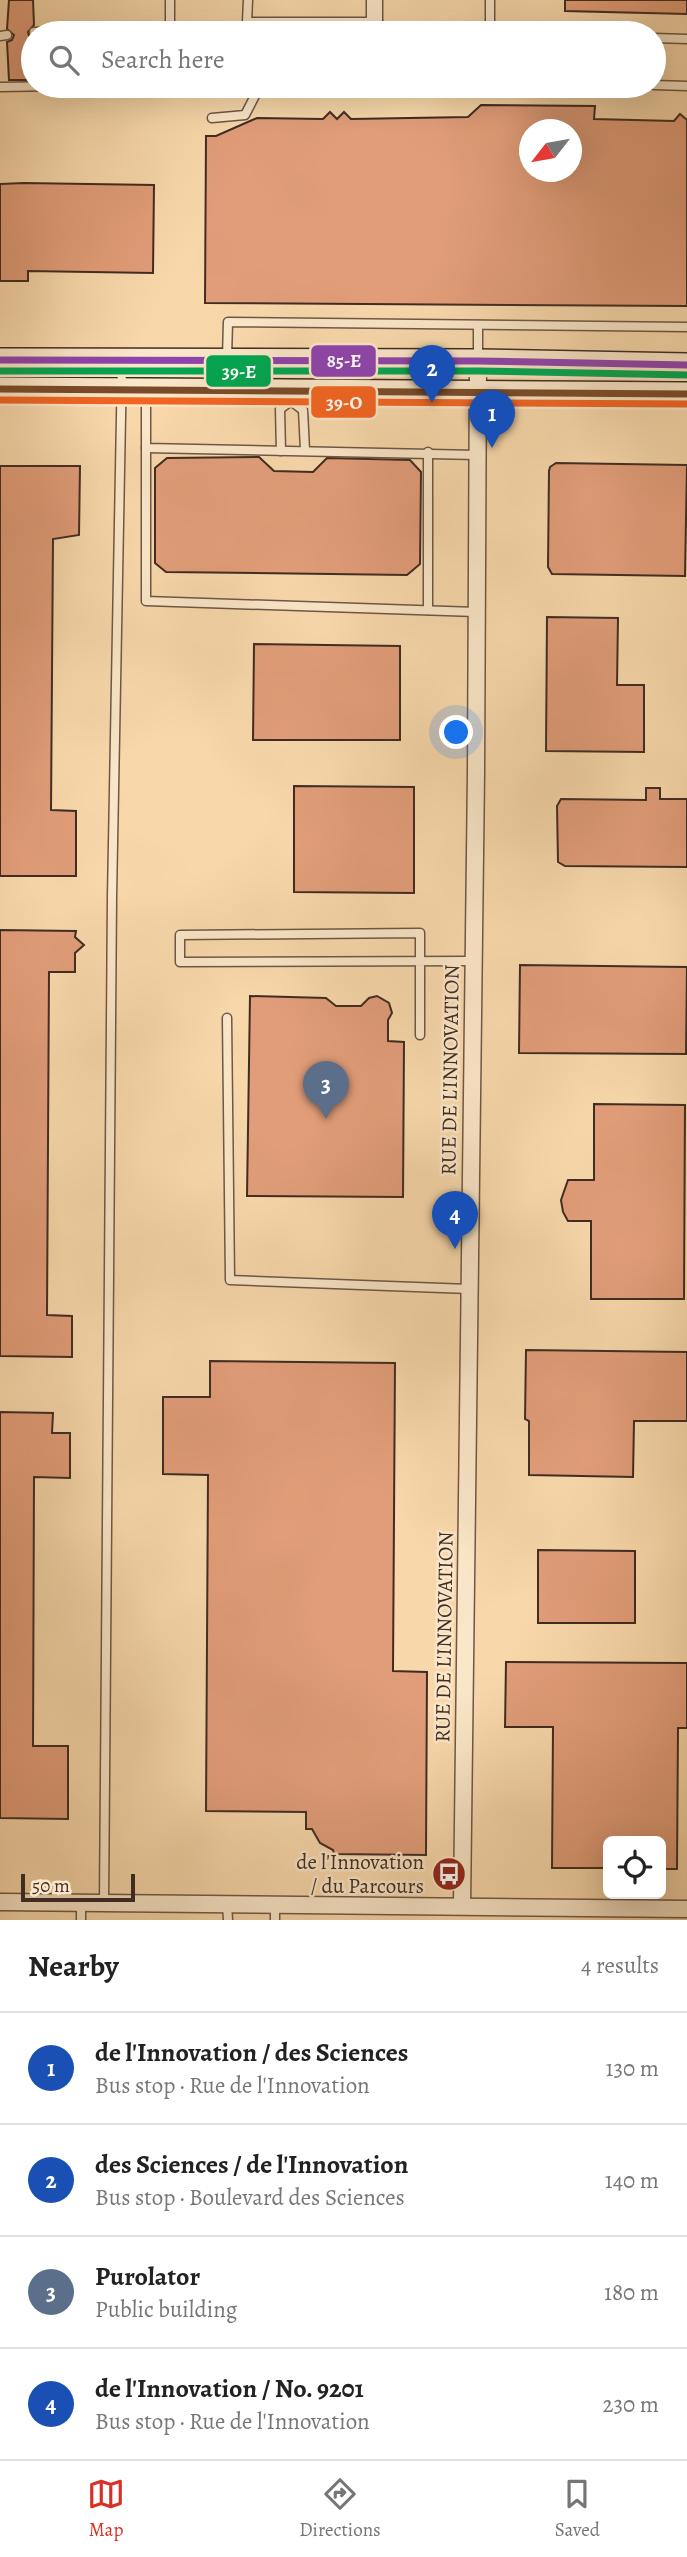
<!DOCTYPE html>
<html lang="en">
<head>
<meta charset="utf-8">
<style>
  :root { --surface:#fff; --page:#f2f2f2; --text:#222; --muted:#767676; --line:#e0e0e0; --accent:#d93025 }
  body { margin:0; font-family:Alegreya,serif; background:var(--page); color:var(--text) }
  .controls { position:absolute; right:21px; bottom:21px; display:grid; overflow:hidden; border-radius:10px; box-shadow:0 7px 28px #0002 }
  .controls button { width:63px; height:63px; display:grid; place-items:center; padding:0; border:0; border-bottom:2px solid var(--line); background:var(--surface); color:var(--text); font:35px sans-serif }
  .compass { position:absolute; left:519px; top:119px; width:63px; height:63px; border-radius:50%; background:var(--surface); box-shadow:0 7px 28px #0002; rotate:239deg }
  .scale { position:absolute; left:21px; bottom:18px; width:114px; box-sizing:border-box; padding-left:7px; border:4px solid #402c23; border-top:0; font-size:19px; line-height:24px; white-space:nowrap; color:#402c23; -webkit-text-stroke:5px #fae6c8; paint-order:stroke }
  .you { position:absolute; left:457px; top:733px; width:24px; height:24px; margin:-18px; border:5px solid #fff; border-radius:50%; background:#1a73e8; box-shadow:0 0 0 10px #1a73e833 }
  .badge { display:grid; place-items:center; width:46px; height:46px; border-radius:50%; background:var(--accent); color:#fff; font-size:23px; font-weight:700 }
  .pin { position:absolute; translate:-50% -58px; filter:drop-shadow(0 2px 4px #0008) }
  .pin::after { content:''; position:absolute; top:37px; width:24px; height:21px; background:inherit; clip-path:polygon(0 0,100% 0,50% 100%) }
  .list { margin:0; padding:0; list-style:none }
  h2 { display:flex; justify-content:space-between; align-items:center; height:91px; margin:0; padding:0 28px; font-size:30px }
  h2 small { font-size:23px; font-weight:400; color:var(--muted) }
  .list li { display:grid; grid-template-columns:46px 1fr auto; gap:21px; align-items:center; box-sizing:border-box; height:112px; padding:0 28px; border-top:2px solid var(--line) }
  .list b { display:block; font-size:26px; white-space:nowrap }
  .list p { margin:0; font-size:23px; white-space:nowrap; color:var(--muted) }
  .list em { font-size:23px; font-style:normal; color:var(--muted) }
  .icon { flex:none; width:38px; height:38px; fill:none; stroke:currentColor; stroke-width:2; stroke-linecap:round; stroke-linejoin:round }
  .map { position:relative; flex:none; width:687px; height:1920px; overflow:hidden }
  .search { position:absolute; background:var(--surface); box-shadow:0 7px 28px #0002; left:21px; right:21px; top:21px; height:77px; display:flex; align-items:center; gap:18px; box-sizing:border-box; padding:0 24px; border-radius:38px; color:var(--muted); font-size:26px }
  .sheet { height:539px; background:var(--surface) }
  nav { display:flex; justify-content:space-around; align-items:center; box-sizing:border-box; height:98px; border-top:2px solid var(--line); background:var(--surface); font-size:19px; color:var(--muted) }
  nav a { display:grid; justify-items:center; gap:4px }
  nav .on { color:var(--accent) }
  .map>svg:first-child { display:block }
  .building { fill:#e19d79; stroke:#402c23; stroke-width:2; fill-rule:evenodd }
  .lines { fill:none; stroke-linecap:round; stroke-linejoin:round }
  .lane-casing { stroke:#6e5745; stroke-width:11 }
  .street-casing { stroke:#6e5745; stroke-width:19 }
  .secondary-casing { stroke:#402c23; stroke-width:26 }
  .lane { stroke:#fae6c8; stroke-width:8 }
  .street { stroke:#fae6c8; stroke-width:16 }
  .secondary { stroke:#fae6c8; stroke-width:23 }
  .bus-1-casing { stroke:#fae6c8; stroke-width:12 }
  .bus-2-casing { stroke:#fae6c8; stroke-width:12 }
  .bus-3-casing { stroke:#fae6c8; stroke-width:12 }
  .bus-4-casing { stroke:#fae6c8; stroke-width:12 }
  .bus-1 { stroke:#8e44ad; stroke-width:7 }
  .bus-2 { stroke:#00a651; stroke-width:7 }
  .bus-3 { stroke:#7a4b2a; stroke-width:7 }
  .bus-4 { stroke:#f26522; stroke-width:7 }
  .labels { text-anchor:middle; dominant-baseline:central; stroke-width:5; stroke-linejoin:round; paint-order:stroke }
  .street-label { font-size:21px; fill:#402c23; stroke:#fae6c8 }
  .poi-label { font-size:21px; fill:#402c23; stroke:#fae6c8; text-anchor:end }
  .line-badge { stroke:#fae6c8; stroke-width:2.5 }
  .badge-label { font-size:19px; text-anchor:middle; font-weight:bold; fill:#fff }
</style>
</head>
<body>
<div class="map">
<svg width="687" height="1920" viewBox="0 0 687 1920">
  <rect width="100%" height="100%" fill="#f8d8ab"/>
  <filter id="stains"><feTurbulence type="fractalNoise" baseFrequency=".00286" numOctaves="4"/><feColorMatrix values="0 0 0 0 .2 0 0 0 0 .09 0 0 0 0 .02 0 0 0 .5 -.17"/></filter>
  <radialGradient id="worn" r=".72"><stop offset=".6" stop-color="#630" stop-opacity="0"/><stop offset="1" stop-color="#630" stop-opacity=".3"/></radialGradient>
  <!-- building -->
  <g class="building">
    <polygon points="9,0 33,0 34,25 28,32 29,36 33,38 32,80 9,80 7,42 12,40 14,35 7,29"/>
    <polygon points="565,0 687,0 687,14 565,11"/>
    <path d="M481,105l114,1 -1,13 80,2 6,-7 7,6v186l-482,-3 1,-167h10l41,-18 66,1 7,-7 7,7 7,-7 7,7 117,-2zM529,130h42v42h-42z"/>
    <polygon points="24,183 154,185 153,273 28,271 28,281 0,281 0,184"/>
    <polygon points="259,457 274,471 313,472 327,458 410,460 421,472 420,564 407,575 166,572 155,563 155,468 167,458"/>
    <polygon points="556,463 687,465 685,576 552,574 548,567 549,471 550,467"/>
    <polygon points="0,466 80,466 79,535 53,539 51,810 76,811 76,876 0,876"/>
    <polygon points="547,617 618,618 617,685 644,685 644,752 546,751"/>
    <polygon points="254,644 400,646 400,740 253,740"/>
    <polygon points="294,786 414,787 414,893 294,892"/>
    <polygon points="646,788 660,788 660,799 687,799 687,867 565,866 558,862 557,806 561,799 646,800"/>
    <polygon points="0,930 76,931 75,937 84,945 75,953 75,972 49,972 47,1315 72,1316 72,1357 0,1356"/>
    <polygon points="520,965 687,967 686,1054 519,1053"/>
    <polygon points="250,996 326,998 336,1006 361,1006 369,998 377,996 389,1003 392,1013 388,1020 388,1041 404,1042 403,1197 247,1196"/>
    <polygon points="594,1104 685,1105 684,1299 591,1299 591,1221 568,1221 563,1212 561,1200 568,1180 594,1180"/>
    <polygon points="526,1350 687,1352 687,1421 634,1421 633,1477 529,1475 529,1421 525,1419"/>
    <polygon points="210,1361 395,1363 393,1671 427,1672 426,1855 334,1854 333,1850 320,1843 312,1829 306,1829 306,1812 206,1811 208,1475 163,1474 163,1397 210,1397"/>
    <polygon points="0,1412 53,1413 52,1433 70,1433 70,1478 34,1477 33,1746 68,1746 68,1819 0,1818"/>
    <polygon points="538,1550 635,1551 635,1623 538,1623"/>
    <polygon points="506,1662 687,1663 687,1728 678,1728 677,1869 661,1869 661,1841 608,1841 608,1868 552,1868 553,1727 505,1727"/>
  </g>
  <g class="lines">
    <!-- lane casing -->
    <g class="lane-casing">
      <g id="lane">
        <polyline points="248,0 247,22 378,22 378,0"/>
        <polyline points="371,0 371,22"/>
        <polyline points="490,0 490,33"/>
        <polyline points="34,32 170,28 170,0"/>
        <polyline points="377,33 378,22"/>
        <polyline points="0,36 7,35"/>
        <polyline points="654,38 687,39"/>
        <polyline points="654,85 687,86"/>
        <polyline points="0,87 59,86"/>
        <polyline points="212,118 245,115 260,86"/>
        <polyline points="227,357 228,322 687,327"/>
        <polyline points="478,357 478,325"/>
        <polyline points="146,393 146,448 477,455"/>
        <polyline points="291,401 303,410 305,450"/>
        <polyline points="146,448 146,601 476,612"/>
        <polyline points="281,451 280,409 291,401"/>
        <polyline points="428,452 428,610"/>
        <polyline points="227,1018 230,1280 469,1289"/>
        <polyline points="420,1035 420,933 180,935 180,962 472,961"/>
        <polyline points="81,1903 81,1920"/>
        <polyline points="104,1903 112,897 122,363"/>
        <polyline points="227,1904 228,1920"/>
        <polyline points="275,1920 275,1904"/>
      </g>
    </g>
    <!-- street casing -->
    <g class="street-casing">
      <g id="street">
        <polyline points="0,1902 687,1909"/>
        <polyline points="462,1905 476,773 478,361"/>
      </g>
    </g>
    <!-- secondary casing -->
    <g class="secondary-casing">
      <g id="secondary">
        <polyline points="0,360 478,361 687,365"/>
        <polyline points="0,389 687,394"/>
      </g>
    </g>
    <!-- lane -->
    <use href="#lane" class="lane"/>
    <!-- street -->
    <use href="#street" class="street"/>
    <!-- secondary -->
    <use href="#secondary" class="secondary"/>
    <!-- bus-1 casing -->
    <g class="bus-1-casing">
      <polyline id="bus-1" points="0,360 478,361 687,365"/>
    </g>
    <!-- bus-2 casing -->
    <g class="bus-2-casing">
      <polyline id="bus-2" points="0,371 478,371 687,375"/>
    </g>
    <!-- bus-3 casing -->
    <g class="bus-3-casing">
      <polyline id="bus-3" points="0,389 687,394"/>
    </g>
    <!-- bus-4 casing -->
    <g class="bus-4-casing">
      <polyline id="bus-4" points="0,400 687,404"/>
    </g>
    <!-- bus-1 -->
    <use href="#bus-1" class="bus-1"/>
    <!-- bus-2 -->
    <use href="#bus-2" class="bus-2"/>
    <!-- bus-3 -->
    <use href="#bus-3" class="bus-3"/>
    <!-- bus-4 -->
    <use href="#bus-4" class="bus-4"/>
  </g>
  <!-- icons -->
  <defs>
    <g id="bus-disc" transform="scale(1.75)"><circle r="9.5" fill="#8f2418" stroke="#fae6c8"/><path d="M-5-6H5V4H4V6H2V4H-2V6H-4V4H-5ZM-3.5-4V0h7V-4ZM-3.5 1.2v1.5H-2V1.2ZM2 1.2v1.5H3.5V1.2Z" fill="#fff"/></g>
  </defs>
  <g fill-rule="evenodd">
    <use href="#bus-disc" x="449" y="1874"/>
  </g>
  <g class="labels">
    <!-- street labels -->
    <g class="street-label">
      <text transform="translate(450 1070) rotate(-89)">RUE DE L'INNOVATION</text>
      <text transform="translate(444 1637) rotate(-89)">RUE DE L'INNOVATION</text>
    </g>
    <!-- poi labels -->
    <g class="poi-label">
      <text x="424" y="1862">de l'Innovation<tspan x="424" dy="24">/ du Parcours</tspan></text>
    </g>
  </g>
  <g class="line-badge">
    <rect x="310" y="344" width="67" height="34" rx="7" fill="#8e44ad"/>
    <rect x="205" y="354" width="67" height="34" rx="7" fill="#00a651"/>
    <rect x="310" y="385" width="67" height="34" rx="7" fill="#f26522"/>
  </g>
  <g class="badge-label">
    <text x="344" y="367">85-E</text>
    <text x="239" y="378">39-E</text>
    <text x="344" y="409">39-O</text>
  </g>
  <rect width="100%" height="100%" filter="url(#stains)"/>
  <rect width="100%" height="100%" fill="url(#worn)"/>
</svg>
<div class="controls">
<button><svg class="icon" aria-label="locate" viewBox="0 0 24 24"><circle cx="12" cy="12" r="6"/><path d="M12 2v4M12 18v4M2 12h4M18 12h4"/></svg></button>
</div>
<svg class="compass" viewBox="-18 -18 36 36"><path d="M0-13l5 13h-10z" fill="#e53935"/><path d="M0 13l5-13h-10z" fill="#767676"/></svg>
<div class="scale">50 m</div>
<div class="you"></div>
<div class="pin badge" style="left:492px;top:448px;background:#1a4fb4">1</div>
<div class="pin badge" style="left:432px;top:403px;background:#1a4fb4">2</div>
<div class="pin badge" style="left:326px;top:1119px;background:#5c6f8a">3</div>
<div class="pin badge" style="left:455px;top:1249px;background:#1a4fb4">4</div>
<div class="search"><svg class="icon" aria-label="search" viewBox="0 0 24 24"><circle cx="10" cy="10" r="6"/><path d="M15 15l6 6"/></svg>Search here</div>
</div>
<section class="sheet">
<h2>Nearby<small>4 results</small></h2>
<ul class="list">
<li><span class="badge" style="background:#1a4fb4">1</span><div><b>de l'Innovation / des Sciences</b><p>Bus stop · Rue de l'Innovation</p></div><em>130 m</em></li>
<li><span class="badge" style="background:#1a4fb4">2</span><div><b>des Sciences / de l'Innovation</b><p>Bus stop · Boulevard des Sciences</p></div><em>140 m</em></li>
<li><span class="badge" style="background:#5c6f8a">3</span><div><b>Purolator</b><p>Public building</p></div><em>180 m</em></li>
<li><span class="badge" style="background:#1a4fb4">4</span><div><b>de l'Innovation / No. 9201</b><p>Bus stop · Rue de l'Innovation</p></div><em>230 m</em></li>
</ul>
</section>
<nav>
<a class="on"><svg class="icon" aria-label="map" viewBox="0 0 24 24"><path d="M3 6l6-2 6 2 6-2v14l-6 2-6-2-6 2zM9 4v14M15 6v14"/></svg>Map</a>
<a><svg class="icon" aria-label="directions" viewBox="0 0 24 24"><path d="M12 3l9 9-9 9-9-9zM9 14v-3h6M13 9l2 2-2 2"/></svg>Directions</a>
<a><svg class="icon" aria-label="saved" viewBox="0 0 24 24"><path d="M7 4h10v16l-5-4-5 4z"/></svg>Saved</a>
</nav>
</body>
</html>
